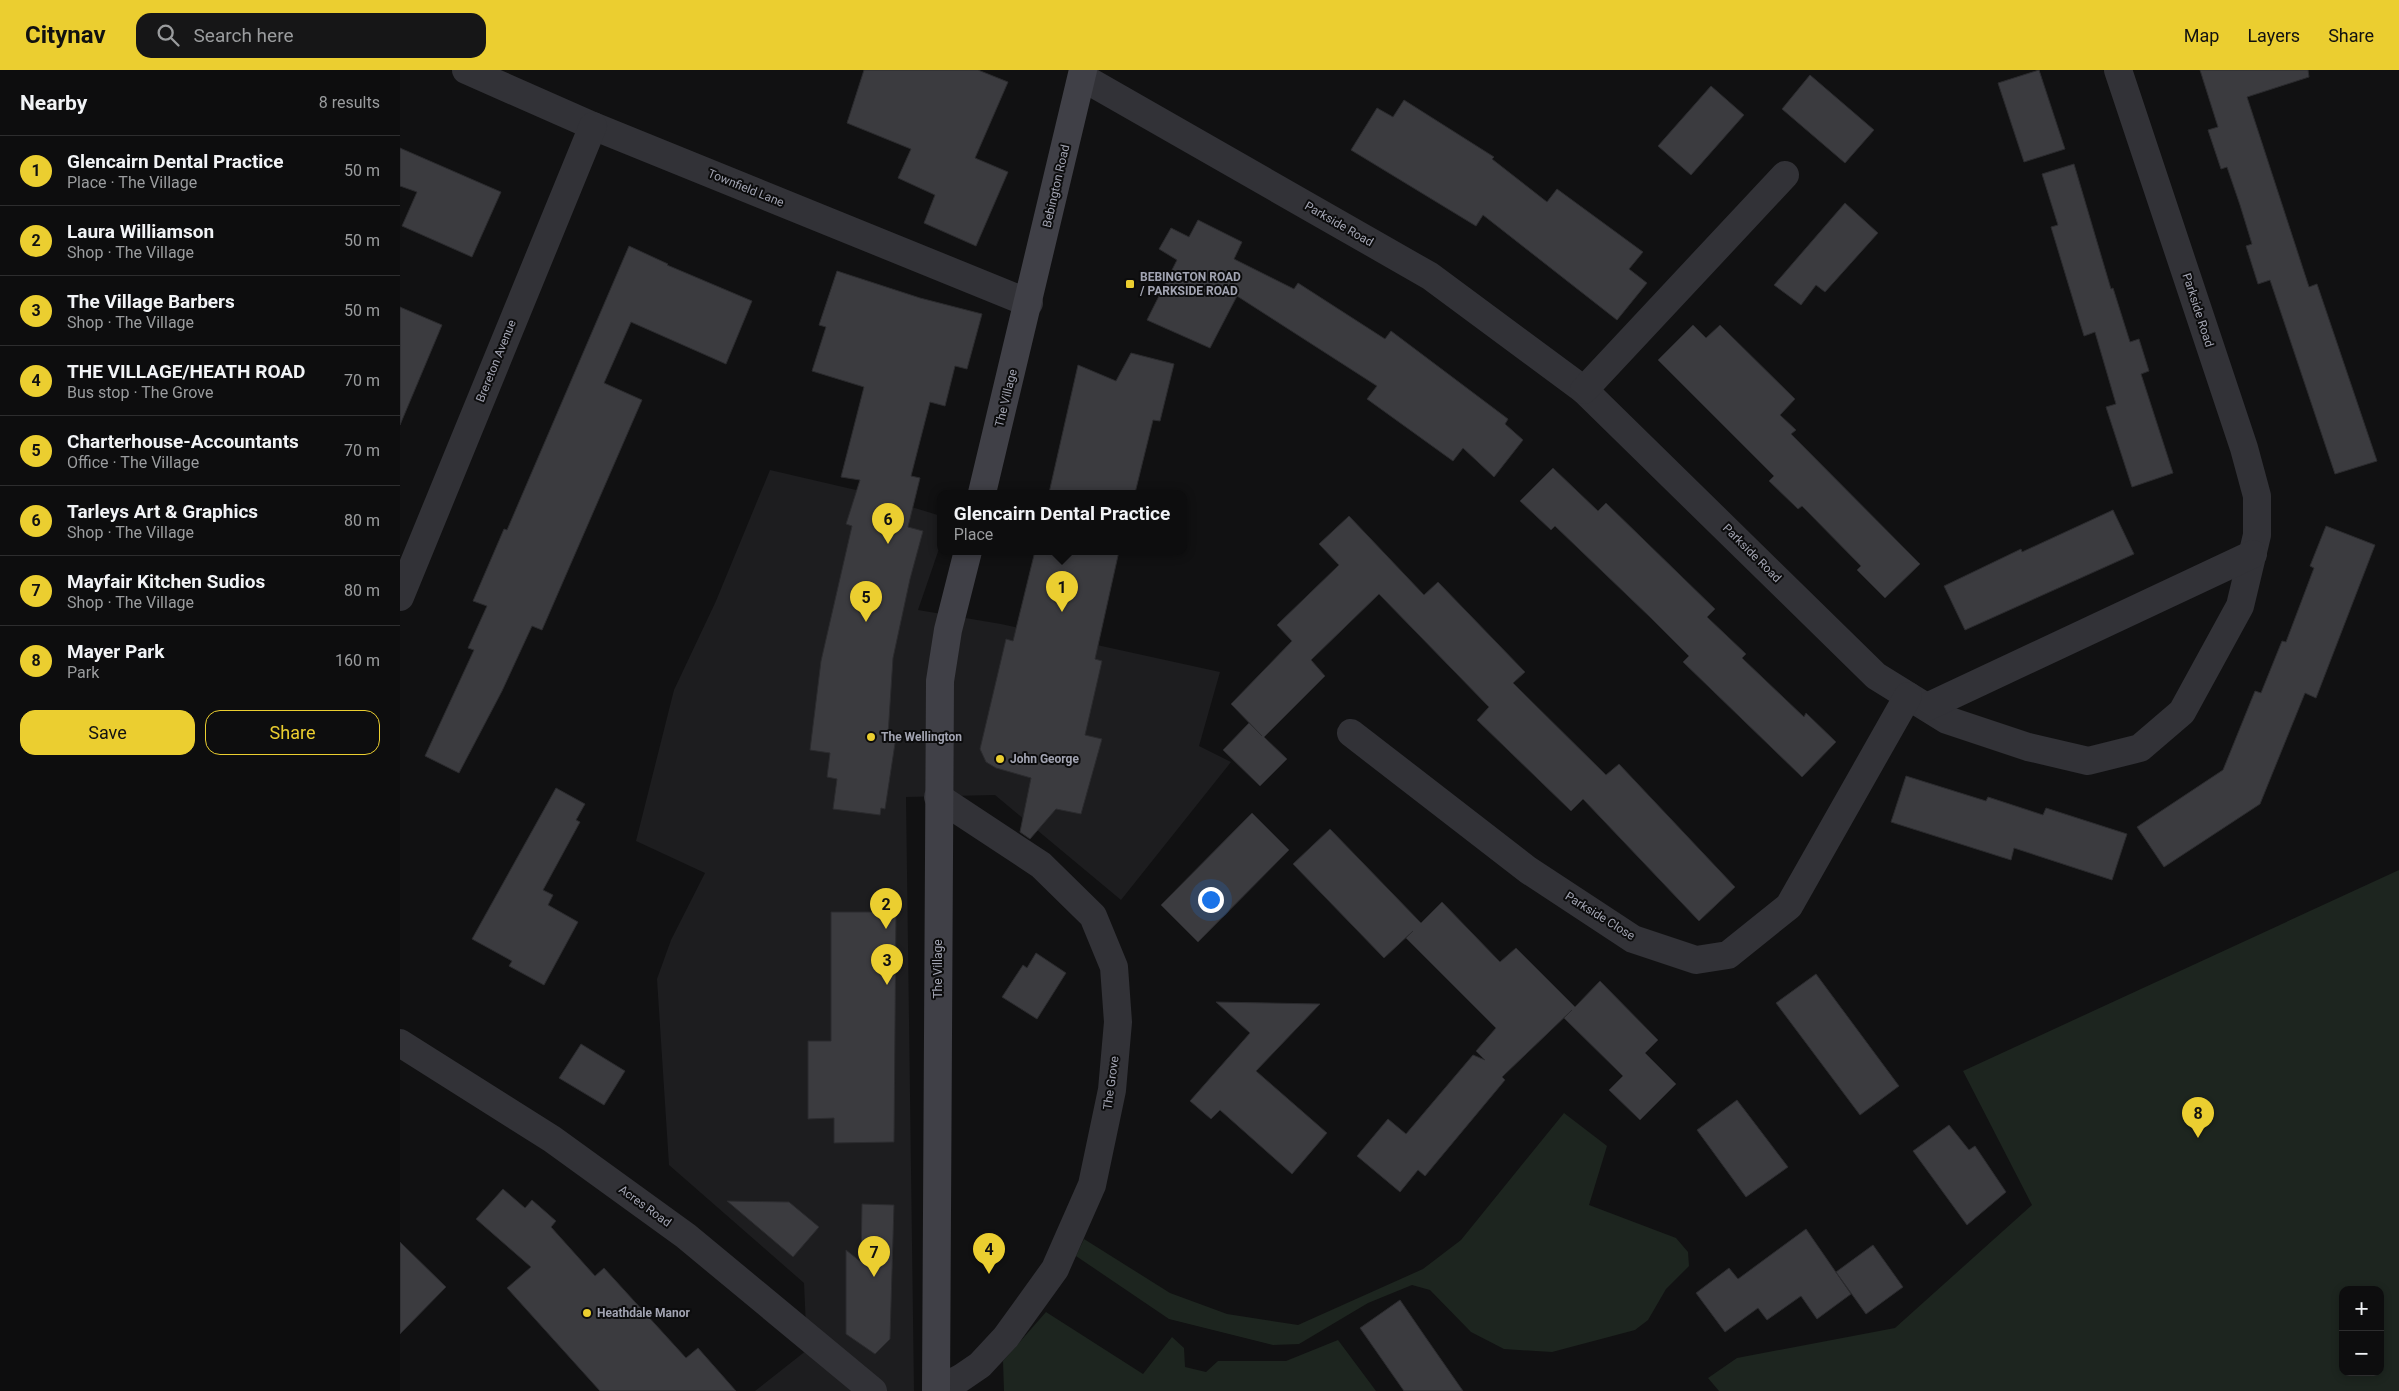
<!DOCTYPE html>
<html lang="en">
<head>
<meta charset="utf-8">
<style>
  :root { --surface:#0d0d0e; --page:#161617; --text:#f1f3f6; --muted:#9a9c9e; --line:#2d2d2e; --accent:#ebce30 }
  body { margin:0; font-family:Roboto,sans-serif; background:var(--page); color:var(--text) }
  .controls { position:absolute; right:15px; bottom:15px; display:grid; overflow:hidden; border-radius:10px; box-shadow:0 2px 8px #0003 }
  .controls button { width:45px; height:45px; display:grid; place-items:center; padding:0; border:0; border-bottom:1px solid var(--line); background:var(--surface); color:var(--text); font:25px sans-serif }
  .you { position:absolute; left:810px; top:829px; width:18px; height:18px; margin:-12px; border:4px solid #fff; border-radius:50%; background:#1a73e8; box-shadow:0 0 0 8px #1a73e833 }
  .badge { display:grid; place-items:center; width:32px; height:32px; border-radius:50%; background:var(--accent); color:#111; font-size:16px; font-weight:700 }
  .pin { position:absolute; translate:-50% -41px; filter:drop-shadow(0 1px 2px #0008) }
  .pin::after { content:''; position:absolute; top:26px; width:18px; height:15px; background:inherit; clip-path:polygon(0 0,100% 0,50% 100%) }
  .popup { position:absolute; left:537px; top:420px; width:250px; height:65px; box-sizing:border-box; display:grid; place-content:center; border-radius:10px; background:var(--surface); filter:drop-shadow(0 1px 4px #0005); font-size:16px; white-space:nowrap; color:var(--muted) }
  .popup b { font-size:19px; color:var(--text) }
  .popup::after { content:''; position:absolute; left:50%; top:100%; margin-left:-10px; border:10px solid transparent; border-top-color:var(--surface) }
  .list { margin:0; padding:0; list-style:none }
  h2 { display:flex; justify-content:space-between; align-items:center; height:65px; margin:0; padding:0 20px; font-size:21px }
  h2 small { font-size:16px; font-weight:400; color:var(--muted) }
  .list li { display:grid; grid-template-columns:32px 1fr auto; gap:15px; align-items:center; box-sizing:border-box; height:70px; padding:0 20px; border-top:1px solid var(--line) }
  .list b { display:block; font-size:19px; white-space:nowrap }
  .list p { margin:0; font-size:16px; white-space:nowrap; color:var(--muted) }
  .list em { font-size:16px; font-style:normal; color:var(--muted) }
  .actions { display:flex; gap:10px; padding:15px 20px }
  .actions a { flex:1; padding:11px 0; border:1px solid var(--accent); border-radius:15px; text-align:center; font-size:18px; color:var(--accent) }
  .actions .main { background:var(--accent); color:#111 }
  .icon { flex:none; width:28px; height:28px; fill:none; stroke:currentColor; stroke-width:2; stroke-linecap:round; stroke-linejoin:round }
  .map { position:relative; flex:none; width:1999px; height:1321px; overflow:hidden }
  header { display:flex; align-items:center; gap:30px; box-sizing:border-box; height:70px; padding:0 25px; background:var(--accent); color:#111 }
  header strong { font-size:24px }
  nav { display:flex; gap:28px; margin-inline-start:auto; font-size:18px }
  .search { width:350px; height:45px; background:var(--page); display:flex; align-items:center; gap:12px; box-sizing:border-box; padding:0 18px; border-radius:15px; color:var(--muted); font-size:19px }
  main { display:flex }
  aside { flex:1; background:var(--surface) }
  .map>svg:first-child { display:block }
  .built { fill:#1d1d1f }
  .green { fill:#1d251f; fill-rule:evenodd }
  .building { fill:#3b3b3f; stroke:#2b2b2e }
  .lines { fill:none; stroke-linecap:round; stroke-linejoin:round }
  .minor { stroke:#323237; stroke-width:28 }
  .secondary { stroke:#404047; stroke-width:28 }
  .poi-dot { fill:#ebce30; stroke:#0c0c0d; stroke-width:2 }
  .labels { text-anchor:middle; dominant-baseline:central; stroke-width:4; stroke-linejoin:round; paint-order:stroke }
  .street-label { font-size:12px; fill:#a2a4b2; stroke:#0c0c0d }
  .poi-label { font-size:12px; font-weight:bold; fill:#a2a4b2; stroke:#0c0c0d; text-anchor:start }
</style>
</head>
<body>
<header>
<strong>Citynav</strong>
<div class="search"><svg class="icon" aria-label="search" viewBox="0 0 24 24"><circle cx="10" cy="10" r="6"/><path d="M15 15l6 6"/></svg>Search here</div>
<nav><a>Map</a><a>Layers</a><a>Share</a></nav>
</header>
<main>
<aside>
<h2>Nearby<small>8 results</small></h2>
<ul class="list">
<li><span class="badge">1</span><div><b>Glencairn Dental Practice</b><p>Place · The Village</p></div><em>50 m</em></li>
<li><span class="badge">2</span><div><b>Laura Williamson</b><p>Shop · The Village</p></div><em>50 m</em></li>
<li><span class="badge">3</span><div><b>The Village Barbers</b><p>Shop · The Village</p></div><em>50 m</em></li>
<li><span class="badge">4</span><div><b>THE VILLAGE/HEATH ROAD</b><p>Bus stop · The Grove</p></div><em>70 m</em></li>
<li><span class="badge">5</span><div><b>Charterhouse-Accountants</b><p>Office · The Village</p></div><em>70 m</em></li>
<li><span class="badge">6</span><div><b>Tarleys Art &amp; Graphics</b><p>Shop · The Village</p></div><em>80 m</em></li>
<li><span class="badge">7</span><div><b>Mayfair Kitchen Sudios</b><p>Shop · The Village</p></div><em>80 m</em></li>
<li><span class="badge">8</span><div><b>Mayer Park</b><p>Park</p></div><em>160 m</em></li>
</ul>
<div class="actions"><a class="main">Save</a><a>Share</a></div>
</aside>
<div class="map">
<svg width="1999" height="1321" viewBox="0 0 1999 1321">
  <rect width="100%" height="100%" fill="#111112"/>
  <!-- built -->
  <polygon class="built" points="370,400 456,420 541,446 541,473 518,540 601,554 820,602 799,676 831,692 721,830 595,725 506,727 514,1321 355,1321 407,1280 404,1213 269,1095 257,909 271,870 305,803 236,771 274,620 316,531"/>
  <!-- green -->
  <g class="green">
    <path d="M1999,800v521h-680l-11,-13 29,-20 158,-30 137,-123 -69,-134zM1943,1220h37v82h-37z"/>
    <polygon points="1164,1043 1207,1076 1189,1135 1276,1168 1288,1182 1289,1196 1266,1219 1248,1250 1235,1260 1152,1282 1104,1279 1071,1262 1030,1220 1012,1215 968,1233 899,1274 873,1275 769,1249 676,1186 684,1169 770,1223 827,1244 898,1255 1023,1199 1061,1170"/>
    <polygon points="646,1242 743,1304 772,1267 784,1278 785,1297 806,1302 818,1291 886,1291 938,1270 976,1321 604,1321 603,1291"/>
  </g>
  <!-- building -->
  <g class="building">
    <polygon points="464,0 578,0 608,12 575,88 608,102 576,176 524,153 535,125 498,108 511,79 447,53"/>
    <polygon points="1639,0 1665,79 1624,92 1598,13"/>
    <polygon points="1800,0 1908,0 1909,7 1847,27 1909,217 1917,214 1977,391 1935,404 1870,210 1858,214 1846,176 1852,174 1840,135 1827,97 1821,99 1808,60 1818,57"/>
    <polygon points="1410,5 1474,60 1445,93 1382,39"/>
    <polygon points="1311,16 1344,45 1291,105 1258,76"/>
    <polygon points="1004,30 1094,87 1092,89 1147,132 1157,119 1243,182 1229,199 1247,213 1217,250 1083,145 1076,156 951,80 977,38 993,47"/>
    <polygon points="0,78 101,122 72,187 2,156 17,122 0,116"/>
    <polygon points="1674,94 1711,219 1713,218 1730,272 1739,269 1749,301 1741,304 1773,403 1732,417 1706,337 1716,334 1695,262 1684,266 1651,157 1658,155 1642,104"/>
    <polygon points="1445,133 1478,163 1425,222 1416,215 1401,235 1374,215"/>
    <polygon points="798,150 842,172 834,189 894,219 898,213 985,269 991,261 1108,349 1105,354 1123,370 1094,407 1063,378 1053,391 967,329 977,316 837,226 810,278 747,250 777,190 759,179 771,158 789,167"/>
    <polygon points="229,176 268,194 267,195 352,231 326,294 231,252 204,313 242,330 142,560 132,556 102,621 59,703 25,686 74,580 68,578 87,536 73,531 104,459 107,460"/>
    <polygon points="437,201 520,228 582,244 567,299 555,296 545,336 530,332 511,406 520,408 508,457 523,461 510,509 493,588 488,665 496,667 485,739 481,738 480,745 433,739 437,709 427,707 430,683 410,680 421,591 452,456 446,454 460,410 441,407 464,317 412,301 426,257 419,255"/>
    <polygon points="0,237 42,255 0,355"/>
    <polygon points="1293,255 1306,268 1320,255 1395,329 1380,345 1396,360 1391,364 1520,494 1485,528 1457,500 1461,496 1402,436 1398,439 1369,411 1374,406 1258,290"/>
    <polygon points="731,283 774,294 760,351 753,350 735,423 649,423 678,295 716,311"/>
    <polygon points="1153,398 1198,441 1206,433 1315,539 1307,547 1346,584 1342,588 1404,647 1406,643 1436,672 1402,707 1283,592 1289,586 1252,549 1155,456 1151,460 1120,431"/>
    <polygon points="1713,440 1734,484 1565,560 1544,516 1621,479 1622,482"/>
    <polygon points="949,446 1024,525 1038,512 1125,602 1113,613 1206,705 1219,694 1335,817 1299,851 1183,729 1171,741 1077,650 1089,637 979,524 911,590 925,606 864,667 887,689 860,716 823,680 849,653 862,666 831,634 892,571 877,555 939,495 919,474"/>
    <polygon points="1926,456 1975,475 1916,628 1905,623 1860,734 1764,797 1737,757 1823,700 1855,621 1861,623 1882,571 1886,572 1914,498 1910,496"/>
    <polygon points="635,481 719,481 695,589 702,591 685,665 702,669 681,744 656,739 630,769 620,762 631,708 596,698 586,692 580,679 606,569 613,571"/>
    <polygon points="1506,706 1586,731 1588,727 1643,745 1646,738 1727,764 1712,810 1614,778 1611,790 1491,752"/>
    <polygon points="156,718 185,734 176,750 180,752 143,820 153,825 148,835 178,852 144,915 109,896 112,891 72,869"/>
    <polygon points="852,743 889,780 798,872 761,835"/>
    <polygon points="930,759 1021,853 1042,832 1100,892 1116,878 1175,937 1200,911 1258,970 1245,983 1276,1014 1240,1050 1209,1020 1223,1006 1164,948 1172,940 1102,1007 1105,1010 1025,1106 1018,1100 1000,1122 957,1086 988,1049 1006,1064 1073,985 1085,990 1076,981 1096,958 1006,868 1013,861 984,888 893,794"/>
    <polygon points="431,842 496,842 494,1072 434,1073 434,1048 408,1049 408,971 431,971"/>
    <polygon points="636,883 666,903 637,949 602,927 623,895 627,898"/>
    <polygon points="1416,904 1499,1016 1460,1045 1376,933"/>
    <polygon points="816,932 920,934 856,1001 927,1063 892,1104 820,1040 811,1049 790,1031 850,963"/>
    <polygon points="181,974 225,1001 204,1035 159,1008"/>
    <polygon points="1337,1030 1388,1097 1346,1127 1297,1060"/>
    <polygon points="1549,1055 1569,1080 1575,1076 1606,1122 1567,1155 1513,1081"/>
    <polygon points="103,1119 125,1138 132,1130 156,1151 151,1157 195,1206 204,1198 286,1288 298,1278 336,1321 200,1321 107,1218 131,1197 76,1149"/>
    <polygon points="327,1131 389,1132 419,1157 393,1187"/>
    <polygon points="462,1134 494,1135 490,1269 475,1284 446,1264 446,1180 461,1192"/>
    <polygon points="1406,1159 1451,1224 1417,1249 1401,1226 1367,1250 1358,1238 1325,1262 1296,1223 1329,1198 1338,1209"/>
    <polygon points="0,1172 46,1217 0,1264"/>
    <polygon points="1473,1175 1503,1217 1466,1244 1436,1202"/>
    <polygon points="1000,1230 1024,1265 1063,1321 1004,1321 960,1258"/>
  </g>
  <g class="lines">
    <!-- minor -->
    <g class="minor">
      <polyline points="66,0 193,56 629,233"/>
      <polyline points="682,7 1030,206 1184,320 1476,606 1547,650 1628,677 1688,691 1740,678 1782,642 1840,536 1857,465 1857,426 1844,378 1718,0"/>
      <polyline points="1184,320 1385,105"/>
      <polyline points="0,527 193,56"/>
      <polyline points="1527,637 1853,484"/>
      <polyline points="951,663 1128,800 1233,869 1296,890 1328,885 1389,836 1508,626"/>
      <polyline points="0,973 152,1069 286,1166 473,1321"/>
      <polyline points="536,1321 561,1308 580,1295 606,1267 655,1199 692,1115 712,1020 718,952 714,897 693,846 641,795 538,727"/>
    </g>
    <!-- secondary -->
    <g class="secondary">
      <polyline points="582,423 683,0"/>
      <polyline points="536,1321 540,611 548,560 568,481"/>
    </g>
  </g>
  <!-- markers -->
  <g class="poi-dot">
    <rect x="725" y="209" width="10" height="10" rx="2.5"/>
    <circle cx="471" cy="667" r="5"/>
    <circle cx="600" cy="689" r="5"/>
    <circle cx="187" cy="1243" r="5"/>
  </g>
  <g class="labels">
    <!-- street labels -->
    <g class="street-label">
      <text transform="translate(656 116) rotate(-77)">Bebington Road</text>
      <text transform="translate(346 118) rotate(22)">Townfield Lane</text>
      <text transform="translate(939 154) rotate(30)">Parkside Road</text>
      <text transform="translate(1798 240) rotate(72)">Parkside Road</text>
      <text transform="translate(96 291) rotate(-68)">Brereton Avenue</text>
      <text transform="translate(606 328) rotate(-76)">The Village</text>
      <text transform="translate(1352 483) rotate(45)">Parkside Road</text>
      <text transform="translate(1200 846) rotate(32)">Parkside Close</text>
      <text transform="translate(538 899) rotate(-90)">The Village</text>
      <text transform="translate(711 1013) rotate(-82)">The Grove</text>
      <text transform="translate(245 1136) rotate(36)">Acres Road</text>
    </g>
    <!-- poi labels -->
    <g class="poi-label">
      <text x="740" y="207">BEBINGTON ROAD<tspan x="740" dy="14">/ PARKSIDE ROAD</tspan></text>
      <text x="481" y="667">The Wellington</text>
      <text x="610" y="689">John George</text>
      <text x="197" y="1243">Heathdale Manor</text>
    </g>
  </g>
</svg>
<div class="controls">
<button>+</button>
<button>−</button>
</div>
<div class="you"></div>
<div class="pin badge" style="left:662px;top:542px">1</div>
<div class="popup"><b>Glencairn Dental Practice</b>Place</div>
<div class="pin badge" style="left:486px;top:859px">2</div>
<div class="pin badge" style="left:487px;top:915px">3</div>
<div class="pin badge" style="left:589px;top:1204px">4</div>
<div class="pin badge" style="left:466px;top:552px">5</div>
<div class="pin badge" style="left:488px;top:474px">6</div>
<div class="pin badge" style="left:474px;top:1207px">7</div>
<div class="pin badge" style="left:1798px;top:1068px">8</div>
</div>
</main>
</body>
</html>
